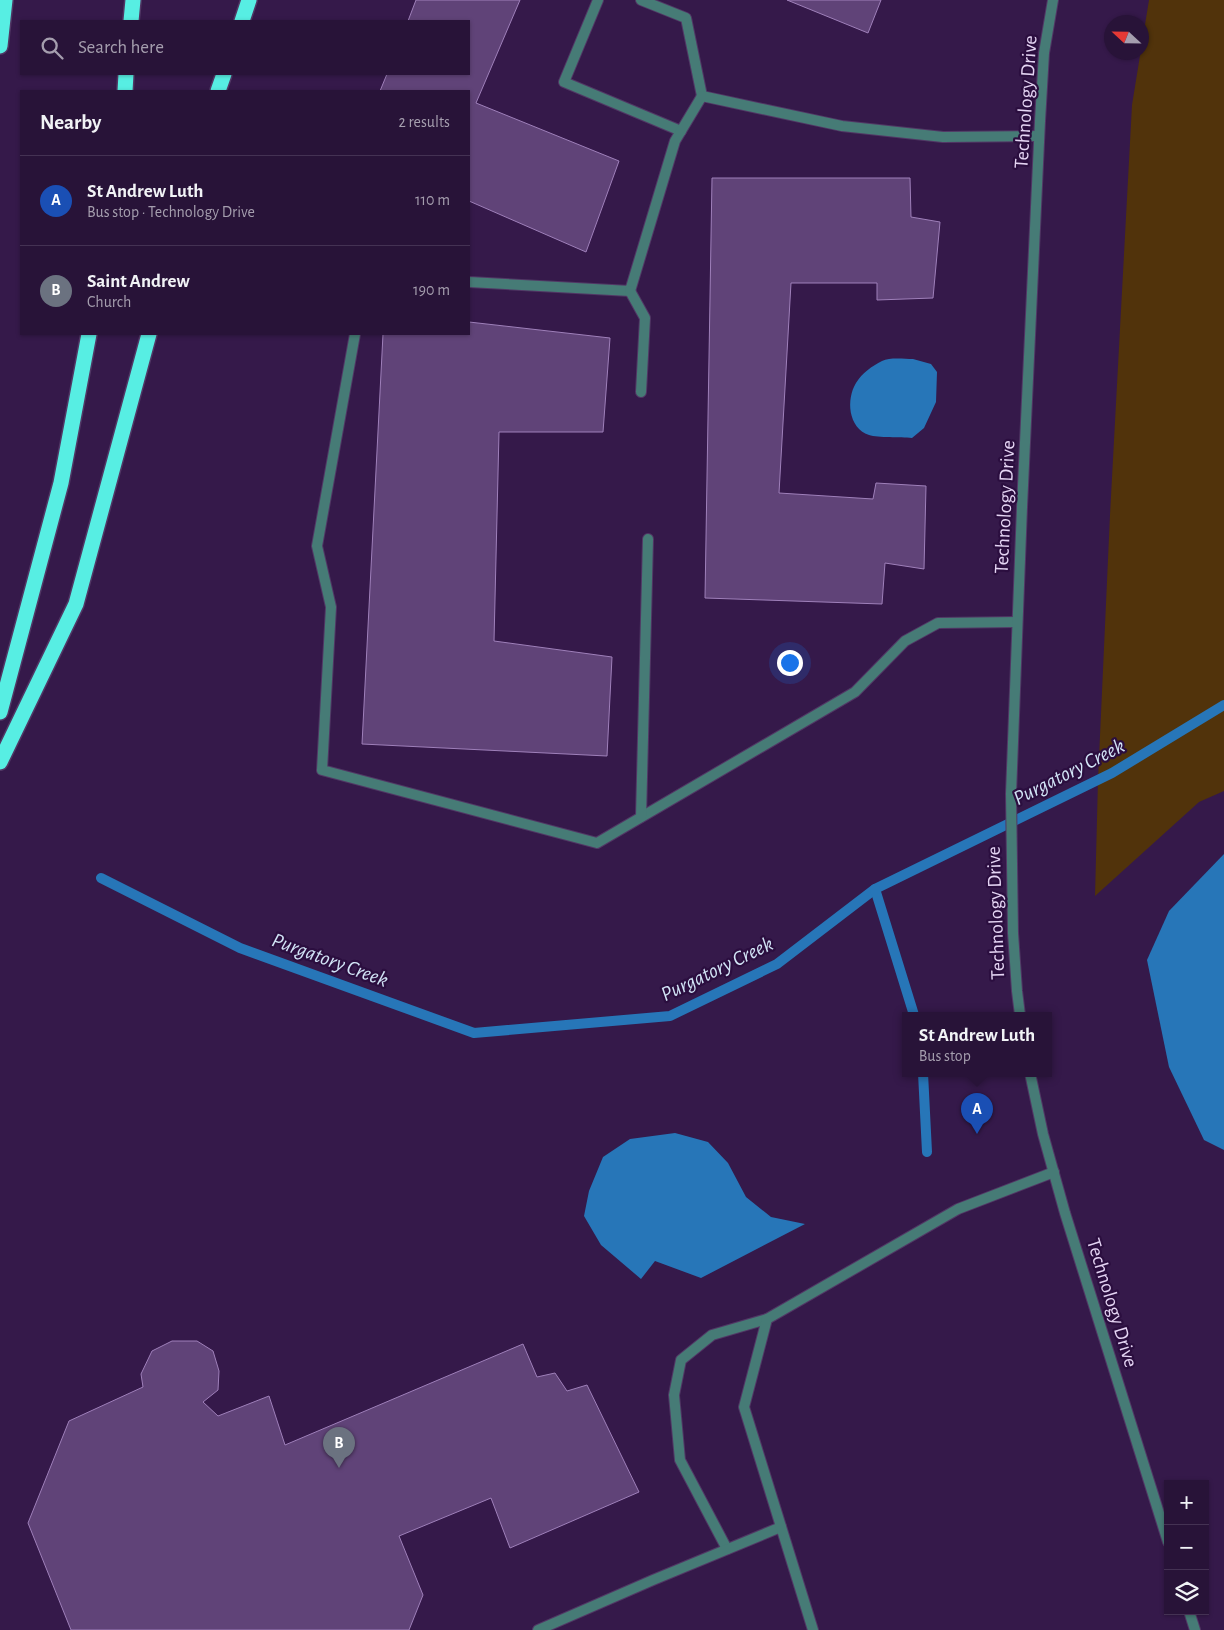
<!DOCTYPE html>
<html lang="en">
<head>
<meta charset="utf-8">
<style>
  :root { --surface:#281338; --page:#301c40; --text:#f1f3f6; --muted:#a59eae; --line:#443253; --accent:#95cc3b }
  body { margin:0; font-family:"Alegreya Sans",sans-serif; background:var(--page); color:var(--text) }
  .controls { position:absolute; right:15px; bottom:15px; display:grid; overflow:hidden; border-radius:0px; box-shadow:0 1px 4px #0004 }
  .controls button { width:45px; height:45px; display:grid; place-items:center; padding:0; border:0; border-bottom:1px solid var(--line); background:var(--surface); color:var(--text); font:25px sans-serif }
  .compass { position:absolute; left:1104px; top:15px; width:45px; height:45px; border-radius:50%; background:var(--surface); box-shadow:0 1px 4px #0004; rotate:292deg }
  .you { position:absolute; left:789px; top:662px; width:18px; height:18px; margin:-12px; border:4px solid #fff; border-radius:50%; background:#1a73e8; box-shadow:0 0 0 8px #1a73e833 }
  .badge { display:grid; place-items:center; width:32px; height:32px; border-radius:50%; background:var(--accent); color:#fff; font-size:16px; font-weight:700 }
  .pin { position:absolute; translate:-50% -41px; filter:drop-shadow(0 1px 2px #0008) }
  .pin::after { content:''; position:absolute; top:26px; width:18px; height:15px; background:inherit; clip-path:polygon(0 0,100% 0,50% 100%) }
  .popup { position:absolute; left:902px; top:1012px; width:150px; height:65px; box-sizing:border-box; display:grid; place-content:center; border-radius:0px; background:var(--surface); filter:drop-shadow(0 1px 4px #0005); font-size:16px; white-space:nowrap; color:var(--muted) }
  .popup b { font-size:19px; color:var(--text) }
  .popup::after { content:''; position:absolute; left:50%; top:100%; margin-left:-10px; border:10px solid transparent; border-top-color:var(--surface) }
  .list { margin:0; padding:0; list-style:none }
  h2 { display:flex; justify-content:space-between; align-items:center; height:65px; margin:0; padding:0 20px; font-size:21px }
  h2 small { font-size:16px; font-weight:400; color:var(--muted) }
  .list li { display:grid; grid-template-columns:32px 1fr auto; gap:15px; align-items:center; box-sizing:border-box; height:90px; padding:0 20px; border-top:1px solid var(--line) }
  .list b { display:block; font-size:19px; white-space:nowrap }
  .list p { margin:0; font-size:16px; white-space:nowrap; color:var(--muted) }
  .list em { font-size:16px; font-style:normal; color:var(--muted) }
  .icon { flex:none; width:28px; height:28px; fill:none; stroke:currentColor; stroke-width:2; stroke-linecap:round; stroke-linejoin:round }
  .map { position:relative; flex:none; width:1224px; height:1630px; overflow:hidden }
  .search { position:absolute; background:var(--surface); box-shadow:0 1px 4px #0004; left:20px; top:20px; width:450px; height:55px; display:flex; align-items:center; gap:12px; box-sizing:border-box; padding:0 18px; border-radius:0px; color:var(--muted); font-size:19px }
  .panel { position:absolute; background:var(--surface); box-shadow:0 1px 4px #0004; left:20px; top:90px; width:450px; height:245px; border-radius:0px }
  .map>svg:first-child { display:block }
  .green { fill:#51330b }
  .water { fill:#2776b8 }
  .lines { fill:none; stroke-linecap:round; stroke-linejoin:round }
  .stream { stroke:#2776b8; stroke-width:10 }
  .building { fill:#604378; stroke:#9f80ba }
  .service-casing { stroke:#513765; stroke-width:12 }
  .tertiary-casing { stroke:#513765; stroke-width:12 }
  .motorway-casing { stroke:#513765; stroke-width:18 }
  .service { stroke:#467b76; stroke-width:10 }
  .tertiary { stroke:#467b76; stroke-width:10 }
  .motorway { stroke:#57eee3; stroke-width:15 }
  .labels { text-anchor:middle; dominant-baseline:central; stroke-width:4.5; stroke-linejoin:round; paint-order:stroke }
  .street-label { font-size:20px; fill:#e5d5f4; stroke:#2b0e3f }
  .water-label { font-size:21px; font-style:italic; fill:#d2e4f6; stroke:#2b0e3f }
</style>
</head>
<body>
<div class="map">
<svg width="1224" height="1630" viewBox="0 0 1224 1630">
  <rect width="100%" height="100%" fill="#35194a"/>
  <!-- green -->
  <polygon class="green" points="1149,0 1224,0 1224,791 1199,802 1095,896 1098,780 1110,515 1132,105"/>
  <!-- water -->
  <g class="water">
    <path d="M913,359l18,5 6,8 -1,30 -12,26 -12,10c-11,-1 -34,0 -43,-3 -21,-7 -23,-36 -13,-52 6,-10 16,-17 26,-22 8,-4 22,-2 31,-2z"/>
    <polygon points="1224,854 1224,1150 1204,1140 1169,1067 1147,960 1169,911"/>
    <polygon points="675,1133 708,1142 728,1163 746,1197 771,1217 805,1224 701,1278 655,1261 641,1279 601,1245 584,1216 589,1191 603,1157 630,1139"/>
  </g>
  <g class="lines">
    <!-- stream -->
    <g class="stream">
      <polyline points="101,878 240,948 474,1033 670,1016 777,964 875,889 1112,773 1224,705"/>
      <polyline points="875,889 914,1015"/>
      <polyline points="923,1073 927,1152"/>
    </g>
  </g>
  <!-- building -->
  <g class="building">
    <polygon points="416,0 520,0 476,103 619,161 586,252 469,201 469,91 380,91 387,74 469,74 469,21 408,21"/>
    <polygon points="787,0 881,0 868,33"/>
    <polygon points="712,178 910,178 911,217 940,222 933,298 877,300 877,283 791,283 779,493 873,499 876,483 926,486 924,569 885,563 882,604 705,598"/>
    <polygon points="469,322 610,338 603,432 499,432 494,641 612,657 607,756 362,744 383,334 469,334"/>
    <polygon points="172,1341 197,1341 213,1351 219,1371 218,1390 203,1402 218,1416 269,1396 285,1445 523,1344 537,1377 555,1373 567,1391 587,1385 639,1492 510,1548 491,1498 399,1536 423,1595 409,1630 71,1630 28,1523 69,1421 143,1387 141,1374 152,1351"/>
  </g>
  <g class="lines">
    <!-- service casing -->
    <g class="service-casing">
      <g id="service">
        <polyline points="598,0 564,82 681,131"/>
        <polyline points="641,0 686,18 702,96"/>
        <polyline points="469,282 630,291 675,141 702,96 842,126 943,137 1039,136"/>
        <polyline points="630,291 645,318 641,392"/>
        <polyline points="355,334 317,546 331,607 322,770 597,843 855,692 905,641 938,623 1017,622"/>
        <polyline points="641,817 648,539"/>
        <polyline points="727,1549 680,1460 674,1395 681,1360 712,1335 767,1319"/>
        <polyline points="538,1630 653,1580 781,1527"/>
        <polyline points="813,1630 744,1407 767,1319 958,1209 1054,1172"/>
      </g>
    </g>
    <!-- tertiary casing -->
    <g class="tertiary-casing">
      <g id="tertiary">
        <polyline points="1020,1015 1017,991 1013,933 1011,794 1022,507 1040,121 1044,53 1053,0"/>
        <polyline points="1030,1073 1043,1134 1065,1213 1168,1542"/>
        <polyline points="1189,1611 1195,1630"/>
      </g>
    </g>
    <!-- motorway casing -->
    <g class="motorway-casing">
      <g id="motorway">
        <polyline points="131,21 133,0"/>
        <polyline points="242,21 249,0"/>
        <polyline points="0,46 5,0"/>
        <polyline points="125,91 126,74"/>
        <polyline points="218,91 224,74"/>
        <polyline points="0,712 61,483 89,334"/>
        <polyline points="0,762 76,604 149,334"/>
      </g>
    </g>
    <!-- service -->
    <use href="#service" class="service"/>
    <!-- tertiary -->
    <use href="#tertiary" class="tertiary"/>
    <!-- motorway -->
    <use href="#motorway" class="motorway"/>
  </g>
  <g class="labels">
    <!-- street labels -->
    <g class="street-label">
      <text transform="translate(1026 102) rotate(-86)">Technology Drive</text>
      <text transform="translate(1005 507) rotate(-87)">Technology Drive</text>
      <text transform="translate(996 913) rotate(-92)">Technology Drive</text>
      <text transform="translate(1112 1303) rotate(73)">Technology Drive</text>
    </g>
    <!-- water labels -->
    <g class="water-label">
      <text transform="translate(1069 772) rotate(-27)">Purgatory Creek</text>
      <text transform="translate(330 960) rotate(20)">Purgatory Creek</text>
      <text transform="translate(717 969) rotate(-26)">Purgatory Creek</text>
    </g>
  </g>
</svg>
<div class="controls">
<button>+</button>
<button>−</button>
<button><svg class="icon" aria-label="layers" viewBox="0 0 24 24"><path d="M12 4l9 5-9 5-9-5zM3 14l9 5 9-5"/></svg></button>
</div>
<svg class="compass" viewBox="-18 -18 36 36"><path d="M0-13l5 13h-10z" fill="#e53935"/><path d="M0 13l5-13h-10z" fill="#a59eae"/></svg>
<div class="you"></div>
<div class="pin badge" style="left:977px;top:1134px;background:#1a4fb4">A</div>
<div class="popup"><b>St Andrew Luth</b>Bus stop</div>
<div class="pin badge" style="left:339px;top:1468px;background:#6b7280">B</div>
<div class="search"><svg class="icon" aria-label="search" viewBox="0 0 24 24"><circle cx="10" cy="10" r="6"/><path d="M15 15l6 6"/></svg>Search here</div>
<section class="panel">
<h2>Nearby<small>2 results</small></h2>
<ul class="list">
<li><span class="badge" style="background:#1a4fb4">A</span><div><b>St Andrew Luth</b><p>Bus stop · Technology Drive</p></div><em>110 m</em></li>
<li><span class="badge" style="background:#6b7280">B</span><div><b>Saint Andrew</b><p>Church</p></div><em>190 m</em></li>
</ul>
</section>
</div>
</body>
</html>
